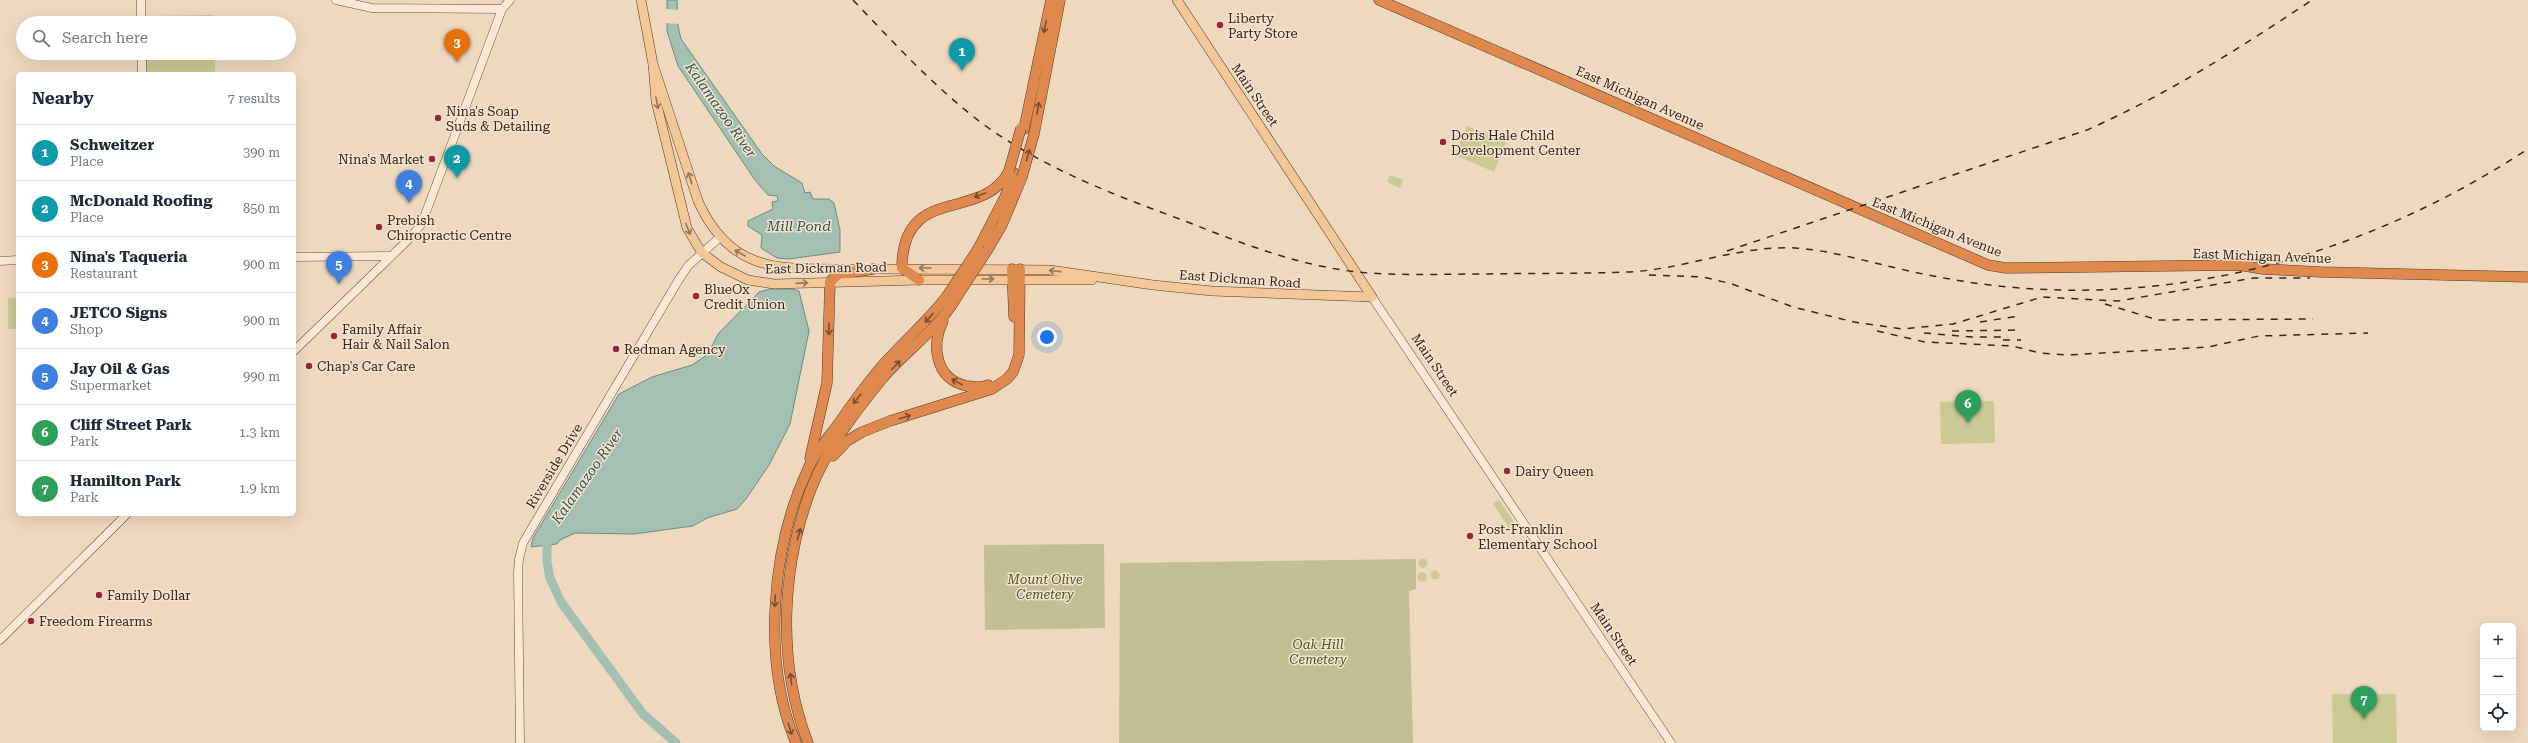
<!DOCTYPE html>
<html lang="en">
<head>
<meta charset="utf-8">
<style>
  :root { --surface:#fff; --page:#f6f6f7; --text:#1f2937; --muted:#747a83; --line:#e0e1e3; --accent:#d93025 }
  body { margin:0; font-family:"Roboto Serif",serif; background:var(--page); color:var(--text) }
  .controls { position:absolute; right:12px; bottom:12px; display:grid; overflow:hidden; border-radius:6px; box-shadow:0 4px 16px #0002 }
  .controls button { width:36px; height:36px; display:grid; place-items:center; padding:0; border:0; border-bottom:1px solid var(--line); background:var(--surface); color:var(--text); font:20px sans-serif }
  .you { position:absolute; left:1047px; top:337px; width:14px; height:14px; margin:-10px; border:3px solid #fff; border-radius:50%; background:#1a73e8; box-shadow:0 0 0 6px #1a73e833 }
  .badge { display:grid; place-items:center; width:26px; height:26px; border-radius:50%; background:var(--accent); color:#fff; font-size:13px; font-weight:700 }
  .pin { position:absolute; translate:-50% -33px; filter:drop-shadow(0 1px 2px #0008) }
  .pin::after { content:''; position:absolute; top:21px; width:14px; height:12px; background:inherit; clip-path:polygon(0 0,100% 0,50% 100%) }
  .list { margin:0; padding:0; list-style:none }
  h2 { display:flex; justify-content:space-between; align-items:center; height:52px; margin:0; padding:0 16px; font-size:17px }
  h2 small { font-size:13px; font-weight:400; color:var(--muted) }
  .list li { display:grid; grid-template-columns:26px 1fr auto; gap:12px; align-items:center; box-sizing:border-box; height:56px; padding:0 16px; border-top:1px solid var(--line) }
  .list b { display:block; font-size:15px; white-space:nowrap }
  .list p { margin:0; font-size:13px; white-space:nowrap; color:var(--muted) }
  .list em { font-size:13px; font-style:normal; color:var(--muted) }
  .icon { flex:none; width:22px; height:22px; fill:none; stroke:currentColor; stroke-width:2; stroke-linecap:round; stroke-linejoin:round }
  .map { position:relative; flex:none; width:2528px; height:743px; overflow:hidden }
  .search { position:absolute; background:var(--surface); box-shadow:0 4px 16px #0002; left:16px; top:16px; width:280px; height:44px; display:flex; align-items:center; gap:10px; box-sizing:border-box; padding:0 14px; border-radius:22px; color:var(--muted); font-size:15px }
  .panel { position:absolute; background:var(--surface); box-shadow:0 4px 16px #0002; left:16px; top:72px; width:280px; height:444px; border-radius:6px }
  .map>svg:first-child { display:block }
  .green { fill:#ccca94 }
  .cemetery { fill:#c1bf93 }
  .water { fill:#a3c0b3; stroke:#6a8e7f }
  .pier { fill:#eed9bf }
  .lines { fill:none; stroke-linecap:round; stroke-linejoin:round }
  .river { stroke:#a3c0b3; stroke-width:9 }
  .secondary-casing { stroke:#694b3b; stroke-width:9 }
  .primary-casing { stroke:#55392c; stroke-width:10 }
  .highway-casing { stroke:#55392c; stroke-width:11 }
  .secondary { stroke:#f9e8d3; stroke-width:8 }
  .primary { stroke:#f3c796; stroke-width:9 }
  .highway { stroke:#e0894e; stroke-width:10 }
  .rail { stroke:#36251c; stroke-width:1.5; stroke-dasharray:7 7; stroke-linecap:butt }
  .highway-bridge-casing { stroke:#55392c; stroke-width:11; stroke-linecap:butt }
  .highway-bridge { stroke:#e0894e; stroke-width:10 }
  .oneway { stroke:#7a4d30 }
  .oneway2 { stroke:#947659 }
  .poi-dot { fill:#972739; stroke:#f6e4cf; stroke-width:1.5 }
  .labels { text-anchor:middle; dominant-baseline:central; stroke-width:3; stroke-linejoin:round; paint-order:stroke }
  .poi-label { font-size:13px; fill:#36251c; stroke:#f6e4cf; text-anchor:start }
  .street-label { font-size:13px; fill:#36251c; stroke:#f6e4cf }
  .park-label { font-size:13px; font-style:italic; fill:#4e5323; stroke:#f6e4cf }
  .water-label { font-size:14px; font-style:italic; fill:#2b574d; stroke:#f6e4cf }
</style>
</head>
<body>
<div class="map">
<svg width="2528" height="743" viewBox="0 0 2528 743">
  <rect width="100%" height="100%" fill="#eed9bf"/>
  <!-- green -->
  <g class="green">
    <polygon points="214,15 214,23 145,23 148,16"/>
    <rect x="145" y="53" width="70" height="21"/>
    <polygon points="1467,126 1506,142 1494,172 1455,155"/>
    <polygon points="1390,175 1403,180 1400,188 1387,182"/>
    <rect x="8" y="298" width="10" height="31"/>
    <polygon points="1994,401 1995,443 1941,444 1940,402"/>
    <polygon points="1499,500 1520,531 1514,535 1493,504"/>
    <circle cx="1423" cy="563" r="4.5"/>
    <circle cx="1435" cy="575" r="4.5"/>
    <circle cx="1422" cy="577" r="5"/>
    <polygon points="2332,694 2396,694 2397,743 2333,743"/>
  </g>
  <!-- cemetery -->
  <g class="cemetery">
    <polygon points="1104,544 1105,628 985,630 984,545"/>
    <polygon points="1416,559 1416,589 1409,591 1413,743 1119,743 1120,563"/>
  </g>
  <!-- water -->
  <g class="water">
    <polygon points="667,0 677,0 678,26 681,39 762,154 774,166 802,183 805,193 810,192 813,199 829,199 834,203 840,230 840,252 789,259 777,258 761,248 762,235 748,226 748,221 773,209 772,202 778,201 777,196 768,195 755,180 678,66 667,31"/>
    <polygon points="770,289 792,289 799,291 809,331 790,424 769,465 746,499 737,509 707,518 693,526 634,534 575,533 560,540 557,544 531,547 533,538 619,394 652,377 692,365 708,354 718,334 759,292"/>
  </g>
  <!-- pier -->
  <polygon class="pier" points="666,9 680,10 680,24 665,23"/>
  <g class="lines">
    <!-- river -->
    <polyline class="river" points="549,533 547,537 547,562 550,578 561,602 643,714 676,743"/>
    <!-- secondary casing -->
    <g class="secondary-casing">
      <g id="secondary">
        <polyline points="141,0 141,23"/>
        <polyline points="336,0 372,8 502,9"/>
        <polyline points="142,53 142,74"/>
        <polyline points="294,257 391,256"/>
        <polyline points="0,261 18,260"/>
        <polyline points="1372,297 1671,743"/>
        <polyline points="294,351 412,236 422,223 502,9 510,0"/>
        <polyline points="0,640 127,514"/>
        <polyline points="520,743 518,572 519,559 523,543 678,281 688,266 720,237"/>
      </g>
    </g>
    <!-- primary casing -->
    <g class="primary-casing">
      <g id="primary">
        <polyline points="641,0 653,64 656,101 687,228 702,253 721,267 748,280 774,284 919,280 1092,280"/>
        <polyline points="1177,0 1372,297"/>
        <path d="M653,64l45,137c34,75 84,67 154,68"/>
        <polyline points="867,269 1050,270 1153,285 1212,291 1372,297"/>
      </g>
    </g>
    <!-- highway casing -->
    <g class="highway-casing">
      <g id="highway">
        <polyline points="1379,0 1988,265 2006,268 2239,265 2263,269 2321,272 2528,277"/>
        <polyline points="1024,129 1051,0"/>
        <polyline points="1034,134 1060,0"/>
        <polyline points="978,249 1005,197 1014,173"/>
        <polyline points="988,249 1002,225 1022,177"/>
        <polyline points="1012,269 1014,317"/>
        <path d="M919,280l-17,-12c0,-85 81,-45 107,-97"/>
        <path d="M943,321c-12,25 -8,58 24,65 7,1 15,2 21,-1"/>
        <polyline points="833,456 847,441 862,432 890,421 992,389 1007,379 1013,372 1019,355 1020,269"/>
        <polyline points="810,458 827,383 830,282 838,274 874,269"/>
        <path d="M796,743c-34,-80 -25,-194 11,-272 7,-17 21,-33 32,-48 13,-19 27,-38 42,-56 21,-24 46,-45 66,-71"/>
        <path d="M808,743c-31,-80 -27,-174 3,-254 15,-39 44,-77 70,-109 24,-29 57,-50 75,-82"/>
      </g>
    </g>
    <!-- secondary -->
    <use href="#secondary" class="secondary"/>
    <!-- primary -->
    <use href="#primary" class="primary"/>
    <!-- highway -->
    <use href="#highway" class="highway"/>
    <!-- rail -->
    <g class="rail">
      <path d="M853,0c41,43 82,88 130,124 62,45 131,71 202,97 56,22 111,44 172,51 41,4 84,2 126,2 48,-1 96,0 144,-2 56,-2 112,-27 168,-24 33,2 66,12 97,19 33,8 65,14 98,18 191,23 379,-32 538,-136"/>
      <path d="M1727,251l360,-121c79,-35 153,-82 225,-130"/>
      <polyline points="1649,275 1703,277 1732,284 1793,307 1854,322 1902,329 1953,324 2042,297 2118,301 2254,278 2310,278"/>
      <polyline points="2105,304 2158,320 2313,319"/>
      <polyline points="1980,322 2019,316"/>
      <polyline points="1877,331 1925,342 2012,346 2040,353 2067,355 2208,347 2259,336 2368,333"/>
      <polyline points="1952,331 2022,330"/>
      <polyline points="1924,333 1972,337 2008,337"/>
      <polyline points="2003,340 2021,340"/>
    </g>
    <!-- highway-bridge casing -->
    <g class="highway-bridge-casing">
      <g id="highway-bridge">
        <polyline points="1009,171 1021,128"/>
        <polyline points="1022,177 1034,134"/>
        <polyline points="947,296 978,249"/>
        <polyline points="956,298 988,249"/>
      </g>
    </g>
    <!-- highway-bridge -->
    <use href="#highway-bridge" class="highway-bridge"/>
  </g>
  <!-- one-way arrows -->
  <defs><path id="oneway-shaft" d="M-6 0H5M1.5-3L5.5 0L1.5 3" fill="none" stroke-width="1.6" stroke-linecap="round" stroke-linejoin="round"/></defs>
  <g class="oneway">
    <use href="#oneway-shaft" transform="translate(1045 27) rotate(102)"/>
    <use href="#oneway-shaft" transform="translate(1038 108) rotate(-80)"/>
    <use href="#oneway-shaft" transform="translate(1028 155) rotate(-75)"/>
    <use href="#oneway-shaft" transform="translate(980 195) rotate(160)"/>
    <use href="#oneway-shaft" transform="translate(929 318) rotate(133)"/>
    <use href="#oneway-shaft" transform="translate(829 329) rotate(90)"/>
    <use href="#oneway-shaft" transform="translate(896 365) rotate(-46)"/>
    <use href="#oneway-shaft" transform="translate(957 382) rotate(-151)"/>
    <use href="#oneway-shaft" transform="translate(857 399) rotate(128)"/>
    <use href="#oneway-shaft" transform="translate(905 417) rotate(-17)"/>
    <use href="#oneway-shaft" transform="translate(799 534) rotate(-75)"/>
    <use href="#oneway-shaft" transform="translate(775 601) rotate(92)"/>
    <use href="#oneway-shaft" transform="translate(791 679) rotate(-97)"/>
    <use href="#oneway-shaft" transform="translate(790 729) rotate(73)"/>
  </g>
  <g class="oneway2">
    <use href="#oneway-shaft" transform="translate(657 103) rotate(79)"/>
    <use href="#oneway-shaft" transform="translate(690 178) rotate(-107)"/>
    <use href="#oneway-shaft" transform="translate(688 229) rotate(68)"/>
    <use href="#oneway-shaft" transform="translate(740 253) rotate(-150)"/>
    <use href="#oneway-shaft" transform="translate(925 268) rotate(-180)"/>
    <use href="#oneway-shaft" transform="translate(1055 271) rotate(-174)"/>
    <use href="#oneway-shaft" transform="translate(988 279)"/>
    <use href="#oneway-shaft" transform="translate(802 283) rotate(-2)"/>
  </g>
  <!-- markers -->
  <g class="poi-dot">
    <circle cx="1220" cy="25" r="4"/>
    <circle cx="438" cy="118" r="4"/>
    <circle cx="1443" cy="142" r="4"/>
    <circle cx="432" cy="159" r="4"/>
    <circle cx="379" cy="227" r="4"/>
    <circle cx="696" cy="296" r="4"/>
    <circle cx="334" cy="336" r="4"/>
    <circle cx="616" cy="349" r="4"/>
    <circle cx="309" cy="366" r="4"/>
    <circle cx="1507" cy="471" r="4"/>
    <circle cx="1470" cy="536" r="4"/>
    <circle cx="99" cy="595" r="4"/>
    <circle cx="31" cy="621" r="4"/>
  </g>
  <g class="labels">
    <!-- poi labels -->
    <g class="poi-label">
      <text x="1228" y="18">Liberty<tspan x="1228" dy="15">Party Store</tspan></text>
      <text x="446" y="111">Nina's Soap<tspan x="446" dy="15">Suds &amp; Detailing</tspan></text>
      <text x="1451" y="135">Doris Hale Child<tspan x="1451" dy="15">Development Center</tspan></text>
      <text x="424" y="159" text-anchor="end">Nina's Market</text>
      <text x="387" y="220">Prebish<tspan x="387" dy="15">Chiropractic Centre</tspan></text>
      <text x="704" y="289">BlueOx<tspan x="704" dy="15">Credit Union</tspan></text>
      <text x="342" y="329">Family Affair<tspan x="342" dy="15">Hair &amp; Nail Salon</tspan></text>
      <text x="624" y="349">Redman Agency</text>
      <text x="317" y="366">Chap's Car Care</text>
      <text x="1515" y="471">Dairy Queen</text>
      <text x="1478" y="529">Post-Franklin<tspan x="1478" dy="15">Elementary School</tspan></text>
      <text x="107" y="595">Family Dollar</text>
      <text x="39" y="621">Freedom Firearms</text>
    </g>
    <!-- street labels -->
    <g class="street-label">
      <text transform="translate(1255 95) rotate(56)">Main Street</text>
      <text transform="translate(1640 98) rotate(24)">East Michigan Avenue</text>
      <text transform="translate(1937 227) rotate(22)">East Michigan Avenue</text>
      <text transform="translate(2262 256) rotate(2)">East Michigan Avenue</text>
      <text transform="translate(826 268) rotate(-1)">East Dickman Road</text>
      <text transform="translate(1240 279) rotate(4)">East Dickman Road</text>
      <text transform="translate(1435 365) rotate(56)">Main Street</text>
      <text transform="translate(554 466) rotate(-59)">Riverside Drive</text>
      <text transform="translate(1614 634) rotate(56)">Main Street</text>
    </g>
    <!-- park labels -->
    <g class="park-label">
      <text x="1045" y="579">Mount Olive<tspan x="1045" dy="15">Cemetery</tspan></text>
      <text x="1318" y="644">Oak Hill<tspan x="1318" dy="15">Cemetery</tspan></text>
    </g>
    <!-- water labels -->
    <g class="water-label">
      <text transform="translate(721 110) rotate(55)">Kalamazoo River</text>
      <text x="799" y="226">Mill Pond</text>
      <text transform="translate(587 476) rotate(-55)">Kalamazoo River</text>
    </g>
  </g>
</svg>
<div class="controls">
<button>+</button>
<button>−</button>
<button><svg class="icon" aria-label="locate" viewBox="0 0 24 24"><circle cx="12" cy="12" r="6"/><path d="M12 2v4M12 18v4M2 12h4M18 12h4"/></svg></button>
</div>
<div class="you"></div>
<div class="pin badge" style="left:962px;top:71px;background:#0f9aa8">1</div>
<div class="pin badge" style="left:457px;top:178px;background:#0f9aa8">2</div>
<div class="pin badge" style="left:457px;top:62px;background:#e8710a">3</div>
<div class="pin badge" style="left:409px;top:203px;background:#3f7fe0">4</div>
<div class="pin badge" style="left:339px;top:284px;background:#3f7fe0">5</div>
<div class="pin badge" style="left:1968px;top:423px;background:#2e9e5b">6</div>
<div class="pin badge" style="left:2364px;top:719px;background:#2e9e5b">7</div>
<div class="search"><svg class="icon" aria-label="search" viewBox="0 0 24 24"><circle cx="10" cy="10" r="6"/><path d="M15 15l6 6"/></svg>Search here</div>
<section class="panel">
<h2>Nearby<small>7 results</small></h2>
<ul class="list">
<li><span class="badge" style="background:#0f9aa8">1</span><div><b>Schweitzer</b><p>Place</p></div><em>390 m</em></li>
<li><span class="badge" style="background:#0f9aa8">2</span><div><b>McDonald Roofing</b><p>Place</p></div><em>850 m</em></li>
<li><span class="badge" style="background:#e8710a">3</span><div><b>Nina's Taqueria</b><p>Restaurant</p></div><em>900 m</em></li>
<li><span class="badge" style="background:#3f7fe0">4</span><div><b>JETCO Signs</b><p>Shop</p></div><em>900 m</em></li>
<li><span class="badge" style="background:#3f7fe0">5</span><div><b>Jay Oil &amp; Gas</b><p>Supermarket</p></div><em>990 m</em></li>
<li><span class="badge" style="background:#2e9e5b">6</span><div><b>Cliff Street Park</b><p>Park</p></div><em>1.3 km</em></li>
<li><span class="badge" style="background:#2e9e5b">7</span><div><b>Hamilton Park</b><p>Park</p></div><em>1.9 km</em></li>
</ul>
</section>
</div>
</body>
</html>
